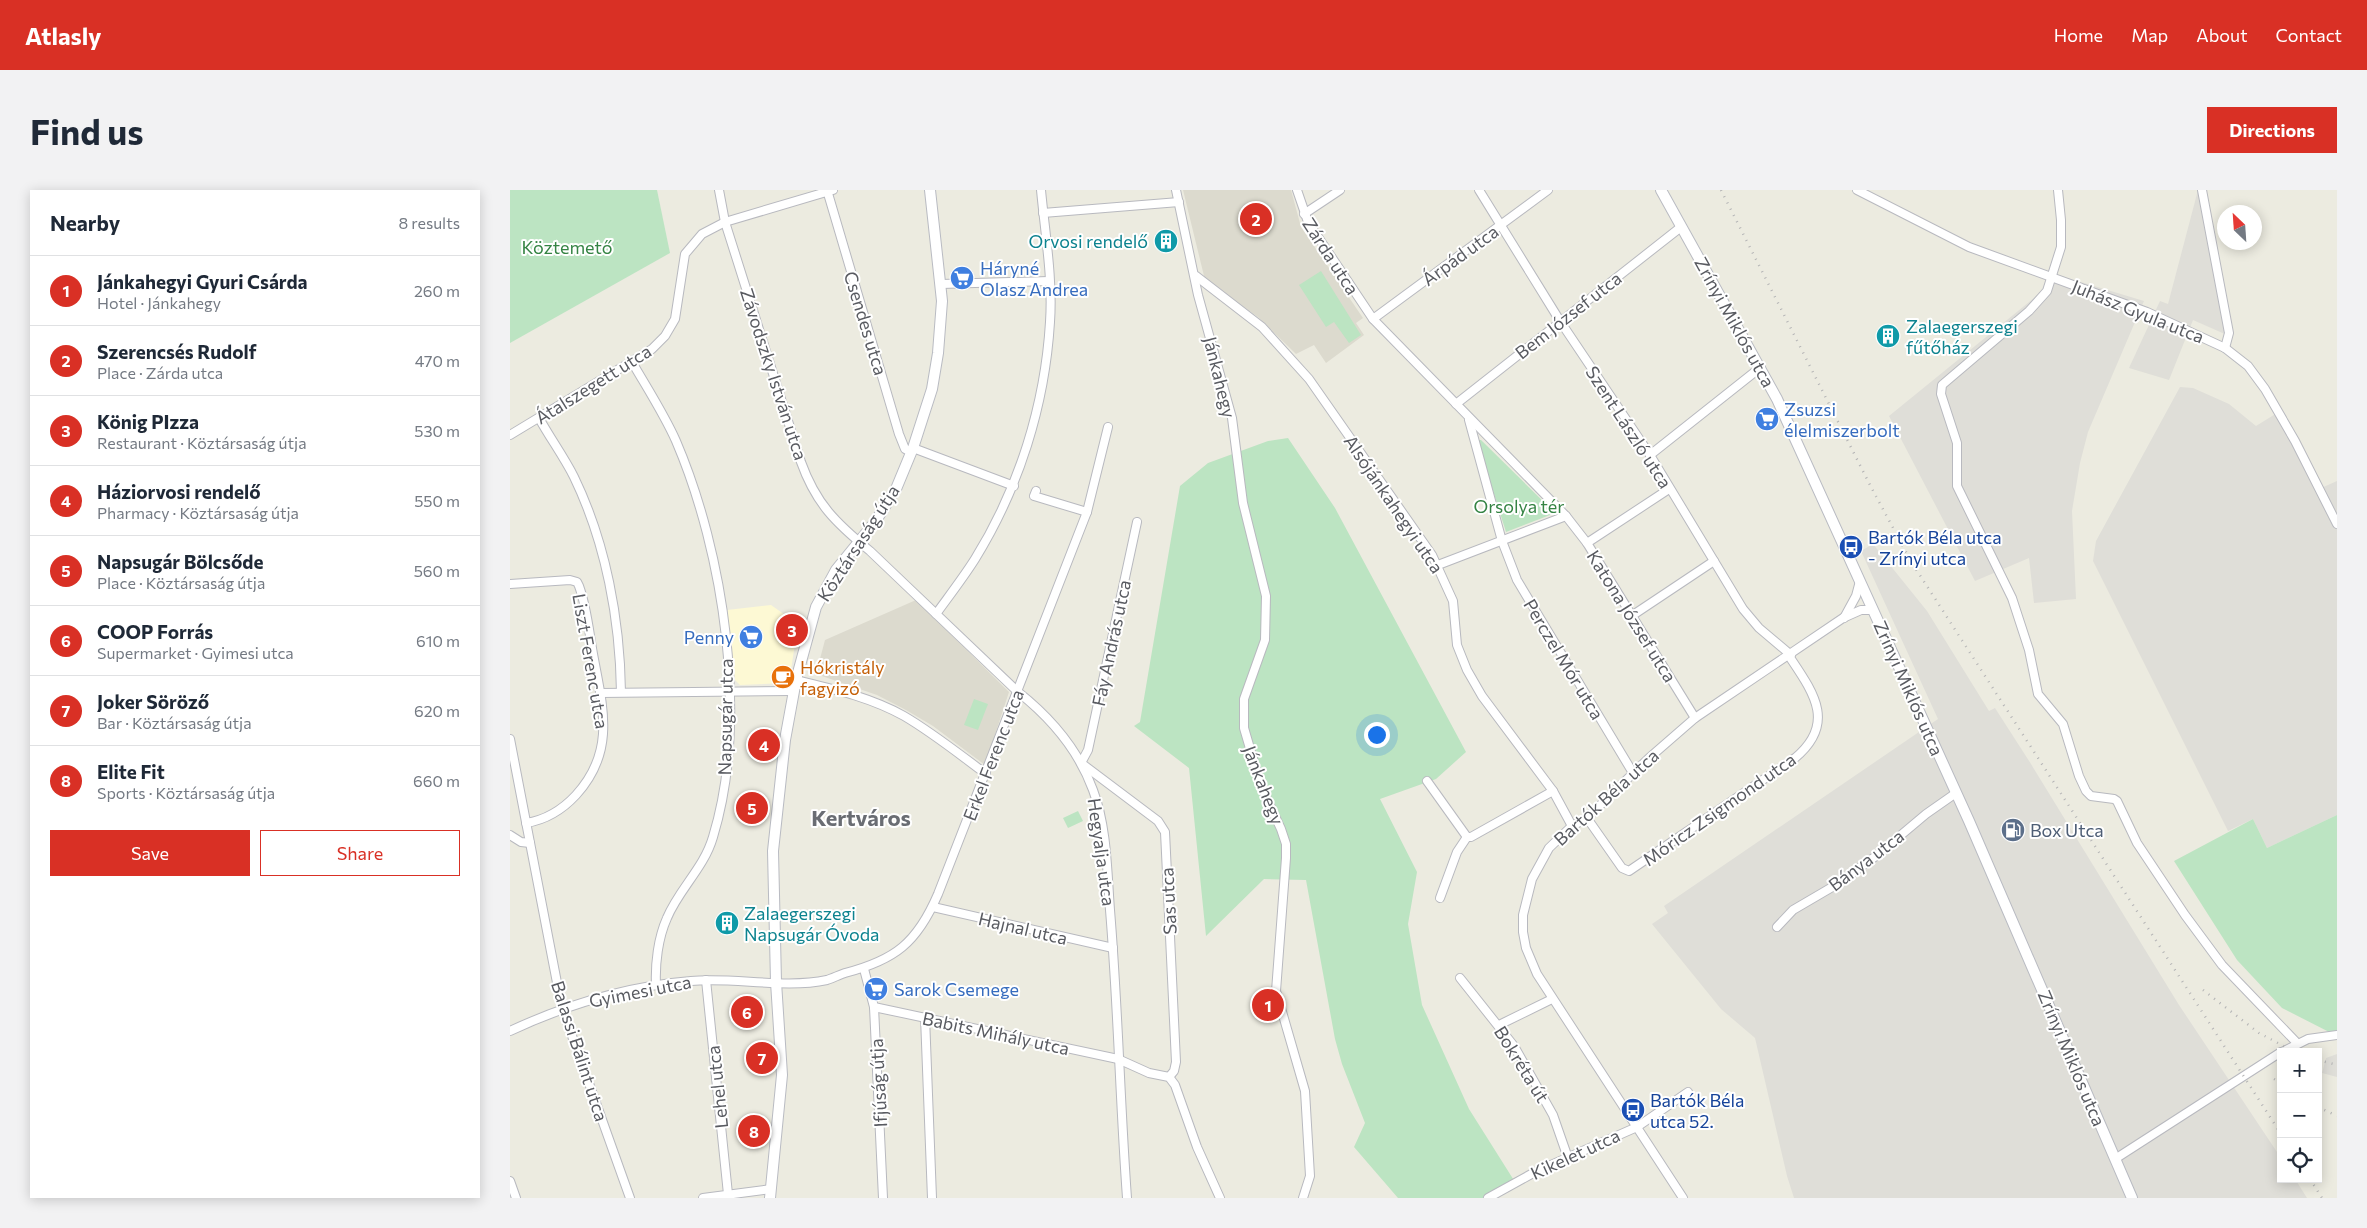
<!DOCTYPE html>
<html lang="en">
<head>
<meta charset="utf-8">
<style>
  :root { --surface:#fff; --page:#f2f2f3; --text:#1f2937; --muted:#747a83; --line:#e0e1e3; --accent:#d93025 }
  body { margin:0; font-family:Commissioner,sans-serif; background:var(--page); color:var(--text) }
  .controls { position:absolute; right:15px; bottom:15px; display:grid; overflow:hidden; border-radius:0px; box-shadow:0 2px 12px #0003 }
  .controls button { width:45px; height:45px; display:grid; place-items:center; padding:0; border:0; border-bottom:1px solid var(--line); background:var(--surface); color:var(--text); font:25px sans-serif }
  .compass { position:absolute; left:1707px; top:15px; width:45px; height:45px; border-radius:50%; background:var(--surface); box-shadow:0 2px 12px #0003; rotate:335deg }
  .you { position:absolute; left:866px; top:544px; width:18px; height:18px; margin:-12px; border:4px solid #fff; border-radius:50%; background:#1a73e8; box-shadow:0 0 0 8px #1a73e833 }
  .badge { display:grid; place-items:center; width:32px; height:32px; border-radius:50%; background:var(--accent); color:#fff; font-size:16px; font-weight:700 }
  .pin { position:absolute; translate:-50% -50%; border:2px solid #fff; box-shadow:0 1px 5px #0006 }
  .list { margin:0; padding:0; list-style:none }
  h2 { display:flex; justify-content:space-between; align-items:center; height:65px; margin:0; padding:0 20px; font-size:21px }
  h2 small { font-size:16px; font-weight:400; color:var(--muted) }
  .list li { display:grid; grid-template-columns:32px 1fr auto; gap:15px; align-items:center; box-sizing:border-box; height:70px; padding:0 20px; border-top:1px solid var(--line) }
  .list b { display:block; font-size:19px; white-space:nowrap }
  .list p { margin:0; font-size:16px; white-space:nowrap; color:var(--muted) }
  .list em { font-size:16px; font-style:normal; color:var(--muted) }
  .actions { display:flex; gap:10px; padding:15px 20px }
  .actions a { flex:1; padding:11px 0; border:1px solid var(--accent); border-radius:0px; text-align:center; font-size:18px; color:var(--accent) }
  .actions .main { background:var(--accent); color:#fff }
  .icon { flex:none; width:28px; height:28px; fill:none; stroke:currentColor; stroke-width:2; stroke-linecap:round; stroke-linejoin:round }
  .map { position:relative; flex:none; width:1827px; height:1008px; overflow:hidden; border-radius:0px }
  header { display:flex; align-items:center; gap:30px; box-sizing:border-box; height:70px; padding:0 25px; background:var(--accent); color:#fff }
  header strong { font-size:24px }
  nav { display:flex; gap:28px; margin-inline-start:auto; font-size:18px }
  .intro { display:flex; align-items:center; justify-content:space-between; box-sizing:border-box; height:120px; padding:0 30px }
  h1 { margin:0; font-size:35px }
  .button { padding:12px 22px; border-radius:0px; background:var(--accent); color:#fff; font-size:18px; font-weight:700 }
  main { display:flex; gap:30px; padding:0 30px }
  aside { flex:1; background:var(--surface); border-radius:0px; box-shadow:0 2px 12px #0003 }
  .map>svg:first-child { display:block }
  .commercial { fill:#fdf9d4 }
  .industrial { fill:#dfded8 }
  .education { fill:#dcdace }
  .green { fill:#bce4c2 }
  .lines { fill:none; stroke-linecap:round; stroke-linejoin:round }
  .street-casing { stroke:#b8b9bf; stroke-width:10 }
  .secondary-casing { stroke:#b9bbc2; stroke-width:12 }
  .street { stroke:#fff; stroke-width:8 }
  .secondary { stroke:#fff; stroke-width:10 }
  .rail { stroke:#b4b4b5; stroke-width:2.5; stroke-dasharray:1 6; stroke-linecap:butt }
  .labels { text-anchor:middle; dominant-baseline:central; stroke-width:4; stroke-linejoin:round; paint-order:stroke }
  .culture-label { font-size:18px; fill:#0d838f; stroke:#fff; text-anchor:start }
  .park-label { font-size:18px; fill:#358444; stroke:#fff }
  .street-label { font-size:18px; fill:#595b61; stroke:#fff }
  .shop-label { font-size:18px; fill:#366cbe; stroke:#fff; text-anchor:start }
  .transit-label { font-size:18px; fill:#164399; stroke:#fff; text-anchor:start }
  .food-label { font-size:18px; fill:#c56008; stroke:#fff; text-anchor:start }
  .service-label { font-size:18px; fill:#4e5e75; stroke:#fff; text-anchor:start }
  .district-label { font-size:22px; font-weight:bold; fill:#6a6d73; stroke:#fff }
</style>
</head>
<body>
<header>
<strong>Atlasly</strong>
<nav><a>Home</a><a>Map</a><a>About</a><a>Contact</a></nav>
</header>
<div class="intro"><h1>Find us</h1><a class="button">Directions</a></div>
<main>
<aside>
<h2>Nearby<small>8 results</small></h2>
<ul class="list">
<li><span class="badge">1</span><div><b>Jánkahegyi Gyuri Csárda</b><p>Hotel · Jánkahegy</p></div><em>260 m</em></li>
<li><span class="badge">2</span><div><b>Szerencsés Rudolf</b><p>Place · Zárda utca</p></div><em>470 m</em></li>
<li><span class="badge">3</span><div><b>König PIzza</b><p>Restaurant · Köztársaság útja</p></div><em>530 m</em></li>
<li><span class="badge">4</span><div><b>Háziorvosi rendelő</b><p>Pharmacy · Köztársaság útja</p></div><em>550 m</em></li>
<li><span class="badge">5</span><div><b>Napsugár Bölcsőde</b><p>Place · Köztársaság útja</p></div><em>560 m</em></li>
<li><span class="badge">6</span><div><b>COOP Forrás</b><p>Supermarket · Gyimesi utca</p></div><em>610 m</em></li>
<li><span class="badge">7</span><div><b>Joker Söröző</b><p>Bar · Köztársaság útja</p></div><em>620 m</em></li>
<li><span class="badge">8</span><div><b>Elite Fit</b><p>Sports · Köztársaság útja</p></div><em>660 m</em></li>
</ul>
<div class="actions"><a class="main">Save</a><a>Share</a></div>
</aside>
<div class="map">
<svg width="1827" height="1008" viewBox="0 0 1827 1008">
  <rect width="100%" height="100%" fill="#ecebe0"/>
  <!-- commercial -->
  <polygon class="commercial" points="261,415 288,434 279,493 230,495 225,490 217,420"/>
  <!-- industrial -->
  <g class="industrial">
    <polygon points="1688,0 1717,145 1683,130 1659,190 1619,178 1650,111 1658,114"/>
    <polygon points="1551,86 1634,111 1578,242 1570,273 1562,321 1566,409 1524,413 1519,368 1465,391 1379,226"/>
    <polygon points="1670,197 1683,198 1719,214 1746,236 1767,223 1809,299 1827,291 1827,625 1757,658 1743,629 1718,641 1583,371 1586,351"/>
    <polygon points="1363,354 1417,421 1479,521 1485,518 1521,574 1669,815 1771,968 1771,989 1785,989 1797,1008 1284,1008 1277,986 1245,848 1211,819 1142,734 1158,723 1154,716 1428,529 1351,361"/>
    <polygon points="1827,864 1827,887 1812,883 1816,868"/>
  </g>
  <!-- education -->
  <g class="education">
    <polygon points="673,0 781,0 791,37 853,128 846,133 854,145 816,173 804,155 786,164 748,127 695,90"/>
    <polygon points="406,410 499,502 475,575 423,536 396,520 367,505 306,484 315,450"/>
  </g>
  <!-- green -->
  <g class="green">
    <polygon points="0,0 147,0 160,63 0,153"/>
    <polygon points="811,81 851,145 839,153 824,132 816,137 789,95"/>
    <polygon points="778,248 825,318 956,562 926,589 870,609 907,682 898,734 912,815 959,919 1005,992 980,1008 888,1008 844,957 855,933 832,874 825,849 796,690 754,689 696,746 679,578 624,536 630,532 670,296 698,273 758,251"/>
    <polygon points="967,250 971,250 1041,319 1040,325 996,342"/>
    <polygon points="464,509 478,514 468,540 454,535"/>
    <polygon points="568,621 573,631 558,638 553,628"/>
    <polygon points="1827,625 1827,846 1772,818 1727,770 1664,671 1743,629 1757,658"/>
  </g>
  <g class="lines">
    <!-- street casing -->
    <g class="street-casing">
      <g id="street">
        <path d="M209,0l6,32 76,240c15,42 35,61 69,89l148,141c33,26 60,57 75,98 14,37 14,80 17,120 8,96 10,192 17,288"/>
        <polyline points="317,0 389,244 395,259 401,262"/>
        <polyline points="666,0 688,105 722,228 733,313 756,406 755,450 734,509 734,538 751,596 771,639 776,654 776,668 766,801 795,901 800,986 793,1008"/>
        <polyline points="787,0 798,32 863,129 1056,326 1077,353 1185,528"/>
        <polyline points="969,0 1050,131 1140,265 1233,419 1249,438 1281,465"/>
        <polyline points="1347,0 1459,57 1637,122 1715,158 1738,176 1755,199 1785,251 1827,334"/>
        <polyline points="1548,0 1551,30 1551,57 1537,101 1519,121 1432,195 1431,204 1447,253 1447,296 1502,408 1519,460 1528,504 1553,534 1569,586 1576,601 1581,606 1604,609 1607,611 1627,653 1675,725 1712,775 1787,853"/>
        <polyline points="1692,0 1719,143 1715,158"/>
        <polyline points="533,23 669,12"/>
        <polyline points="794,24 830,0"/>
        <polyline points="686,86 752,137 799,189 922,365 943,411 947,455 957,480 972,506 1043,601 1062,636"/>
        <polyline points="431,94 539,91"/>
        <polyline points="863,129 1038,0"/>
        <path d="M122,172c15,26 32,52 44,79 48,112 73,278 37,396 -9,31 -34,52 -46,81 -9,20 -12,46 -11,67"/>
        <polyline points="946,214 1171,37"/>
        <path d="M29,228c11,20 25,39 35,59 32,66 46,143 47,215"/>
        <polyline points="959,230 992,351 1007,390 1123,583"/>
        <polyline points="0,245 142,159 155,146 165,129 175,64 192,44 215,32 323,0"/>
        <polyline points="403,258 504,296"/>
        <polyline points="1140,265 1251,177"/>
        <polyline points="526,301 524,306 577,322"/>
        <polyline points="627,332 578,560 571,573 648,631 655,642 666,872 664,881 659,887"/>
        <polyline points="1077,353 1159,299"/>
        <polyline points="928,375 1056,326"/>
        <path d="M0,394l60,-4 7,2 2,4c8,22 10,46 14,68 10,54 23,97 -17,141 -13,14 -31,25 -50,28"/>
        <path d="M426,424c13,-18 27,-36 39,-55 44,-71 70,-154 75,-237 3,-43 -5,-89 -9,-132"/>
        <polyline points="1123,425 1204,371"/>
        <polyline points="1334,428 1346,406 1350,391"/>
        <path d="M286,490c37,9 74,17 108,36 29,17 55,38 82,58"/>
        <polyline points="90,503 283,501"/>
        <polyline points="0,549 49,803 56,829 120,1008"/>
        <polyline points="917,591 957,647"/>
        <path d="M1077,628l35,50 7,3 166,-113c42,-35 18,-66 -6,-102"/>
        <polyline points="0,645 11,652 20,653"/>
        <polyline points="957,647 961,647 1043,601"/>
        <polyline points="930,708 947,662 957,647"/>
        <polyline points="423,717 603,758"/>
        <polyline points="1267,737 1283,720 1324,696 1366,666 1416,624 1446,603"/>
        <polyline points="354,779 364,817 373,1008"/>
        <polyline points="950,788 1004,856 1043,925 1058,968"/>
        <polyline points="196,790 218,1004"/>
        <polyline points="364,817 608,869 639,883 659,887 665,895 687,957 710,1008"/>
        <polyline points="415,827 422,1008"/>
        <polyline points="989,835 1042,809"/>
        <path d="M0,841c58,-27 118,-45 181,-50 43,-4 94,8 136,-1 6,-2 12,-5 18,-7 50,-13 72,-30 93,-79l149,-382 21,-85"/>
        <polyline points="1772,862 1798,849 1827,845"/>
        <polyline points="1605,969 1771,862"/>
        <polyline points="0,991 6,1008"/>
        <polyline points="193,1008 261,999"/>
        <polyline points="978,1008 1025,982 1127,937 1178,902"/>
        <polyline points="1173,1008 1027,784 1016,758 1013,742 1013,725 1022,689 1039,658 1062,636 1077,628 1139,568 1185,528 1333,428 1351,420 1363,420"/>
      </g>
    </g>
    <!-- secondary casing -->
    <g class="secondary-casing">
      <g id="secondary">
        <polyline points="1151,0 1267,209 1459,631 1622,1008"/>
        <polyline points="260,1008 272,885 266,792 263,661 275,550 286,490 306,417 326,380 365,332 386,299 403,258 422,199 428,163 432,111 420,0"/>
      </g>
    </g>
    <!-- street -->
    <use href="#street" class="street"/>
    <!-- secondary -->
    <use href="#secondary" class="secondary"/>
    <!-- rail -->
    <g class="rail">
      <polyline points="1211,0 1361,297 1402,373 1771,944"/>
      <polyline points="1693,800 1749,843 1785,862"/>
      <polyline points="1808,870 1827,875"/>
      <polyline points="1764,889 1771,893"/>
      <polyline points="1808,917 1827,926"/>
      <polyline points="1800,989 1812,1008"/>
    </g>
  </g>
  <!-- icons -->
  <defs>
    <g id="building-disc" transform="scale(1.25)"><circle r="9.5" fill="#0f9aa8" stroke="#fff"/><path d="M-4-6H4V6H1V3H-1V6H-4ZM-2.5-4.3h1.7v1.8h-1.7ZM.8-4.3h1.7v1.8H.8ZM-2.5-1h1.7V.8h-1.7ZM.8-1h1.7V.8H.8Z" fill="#fff"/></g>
    <g id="supermarket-disc" transform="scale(1.25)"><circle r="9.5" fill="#3f7fe0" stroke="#fff"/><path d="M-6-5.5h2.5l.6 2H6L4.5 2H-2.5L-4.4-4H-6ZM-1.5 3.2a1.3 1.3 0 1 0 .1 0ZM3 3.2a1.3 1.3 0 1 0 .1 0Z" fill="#fff"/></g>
    <g id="bus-disc" transform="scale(1.25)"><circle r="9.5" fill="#1a4fb4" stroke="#fff"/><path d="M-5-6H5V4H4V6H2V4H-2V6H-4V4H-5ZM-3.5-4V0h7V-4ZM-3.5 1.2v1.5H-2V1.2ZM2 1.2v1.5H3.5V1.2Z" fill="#fff"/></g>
    <g id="cafe-disc" transform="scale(1.25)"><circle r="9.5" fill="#e8710a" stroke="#fff"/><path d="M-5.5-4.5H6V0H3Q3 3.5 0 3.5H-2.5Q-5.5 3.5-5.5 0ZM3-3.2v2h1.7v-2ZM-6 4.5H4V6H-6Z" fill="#fff"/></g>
    <g id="fuel-disc" transform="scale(1.25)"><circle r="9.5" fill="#5c6f8a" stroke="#fff"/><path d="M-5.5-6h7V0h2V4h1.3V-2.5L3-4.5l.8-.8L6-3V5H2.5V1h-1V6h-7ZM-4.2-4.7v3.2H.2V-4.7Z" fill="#fff"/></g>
  </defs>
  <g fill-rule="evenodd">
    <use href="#building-disc" x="656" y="51"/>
    <use href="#supermarket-disc" x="452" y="88"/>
    <use href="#building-disc" x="1378" y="146"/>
    <use href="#supermarket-disc" x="1257" y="229"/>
    <use href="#bus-disc" x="1341" y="357"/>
    <use href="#supermarket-disc" x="241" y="447"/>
    <use href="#cafe-disc" x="273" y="487"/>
    <use href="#fuel-disc" x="1503" y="640"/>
    <use href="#building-disc" x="217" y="733"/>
    <use href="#supermarket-disc" x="366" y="799"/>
    <use href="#bus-disc" x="1123" y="920"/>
  </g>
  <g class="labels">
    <!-- culture labels -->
    <g class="culture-label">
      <text x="638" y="51" text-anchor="end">Orvosi rendelő</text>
      <text x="1396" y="136">Zalaegerszegi<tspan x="1396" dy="21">fűtőház</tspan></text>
      <text x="234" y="723">Zalaegerszegi<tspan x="234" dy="21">Napsugár Óvoda</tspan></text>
    </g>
    <!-- park labels -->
    <g class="park-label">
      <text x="57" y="57">Köztemető</text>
      <text x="1009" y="316">Orsolya tér</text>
    </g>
    <!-- street labels -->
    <g class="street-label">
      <text transform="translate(950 65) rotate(-36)">Árpád utca</text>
      <text transform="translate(821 66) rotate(57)">Zárda utca</text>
      <text transform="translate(1628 121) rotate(22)">Juhász Gyula utca</text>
      <text transform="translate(1058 125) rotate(-38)">Bem József utca</text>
      <text transform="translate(1225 132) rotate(61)">Zrínyi Miklós utca</text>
      <text transform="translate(356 133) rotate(73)">Csendes utca</text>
      <text transform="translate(264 184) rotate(72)">Závodszky István utca</text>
      <text transform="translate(710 187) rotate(76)">Jánkahegy</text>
      <text transform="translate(83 194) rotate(-32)">Átalszegett utca</text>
      <text transform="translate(1119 237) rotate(57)">Szent László utca</text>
      <text transform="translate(884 314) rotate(56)">Alsójánkahegyi utca</text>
      <text transform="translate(348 353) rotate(-57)">Köztársaság útja</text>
      <text transform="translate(1122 426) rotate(58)">Katona József utca</text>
      <text transform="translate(601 453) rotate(-78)">Fáy András utca</text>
      <text transform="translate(1054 469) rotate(59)">Perczel Mór utca</text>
      <text transform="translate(81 471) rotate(80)">Liszt Ferenc utca</text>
      <text transform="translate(1399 498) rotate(66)">Zrínyi Miklós utca</text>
      <text transform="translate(215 527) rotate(-89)">Napsugár utca</text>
      <text transform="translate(483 565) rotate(-69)">Erkel Ferenc utca</text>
      <text transform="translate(754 595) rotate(69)">Jánkahegy</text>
      <text transform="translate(1096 607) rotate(-42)">Bartók Béla utca</text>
      <text transform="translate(1209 619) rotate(-35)">Móricz Zsigmond utca</text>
      <text transform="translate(592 662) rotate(82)">Hegyalja utca</text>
      <text transform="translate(1356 670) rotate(-37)">Bánya utca</text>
      <text transform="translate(658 711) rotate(-93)">Sas utca</text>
      <text transform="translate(513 738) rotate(13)">Hajnal utca</text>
      <text transform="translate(130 801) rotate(-11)">Gyimesi utca</text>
      <text transform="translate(486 843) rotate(12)">Babits Mihály utca</text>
      <text transform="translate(70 861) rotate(72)">Balassi Bálint utca</text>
      <text transform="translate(1562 868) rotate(67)">Zrínyi Miklós utca</text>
      <text transform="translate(1012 874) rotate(58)">Bokréta út</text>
      <text transform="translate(368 893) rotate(-93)">Ifjúság útja</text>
      <text transform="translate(207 897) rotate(-96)">Lehel utca</text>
      <text transform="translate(1065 964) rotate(-25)">Kikelet utca</text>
    </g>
    <!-- shop labels -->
    <g class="shop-label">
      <text x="470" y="78">Háryné<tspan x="470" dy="21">Olasz Andrea</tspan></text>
      <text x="1274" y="219">Zsuzsi<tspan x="1274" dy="21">élelmiszerbolt</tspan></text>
      <text x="224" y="447" text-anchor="end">Penny</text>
      <text x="384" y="799">Sarok Csemege</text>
    </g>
    <!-- transit labels -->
    <g class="transit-label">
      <text x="1358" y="347">Bartók Béla utca<tspan x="1358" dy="21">- Zrínyi utca</tspan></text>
      <text x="1140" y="910">Bartók Béla<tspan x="1140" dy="21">utca 52.</tspan></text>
    </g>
    <!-- food labels -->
    <g class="food-label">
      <text x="290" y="477">Hókristály<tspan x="290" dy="21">fagyizó</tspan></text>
    </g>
    <!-- service labels -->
    <g class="service-label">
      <text x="1520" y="640">Box Utca</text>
    </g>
    <!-- district labels -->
    <g class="district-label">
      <text x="351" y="627">Kertváros</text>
    </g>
  </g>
</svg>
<div class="controls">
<button>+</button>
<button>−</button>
<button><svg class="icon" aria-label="locate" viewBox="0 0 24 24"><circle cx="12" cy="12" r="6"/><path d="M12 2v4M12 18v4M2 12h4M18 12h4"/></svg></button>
</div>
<svg class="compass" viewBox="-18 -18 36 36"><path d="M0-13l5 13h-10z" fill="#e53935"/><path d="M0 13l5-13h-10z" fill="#747a83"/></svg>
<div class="you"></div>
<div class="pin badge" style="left:758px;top:815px">1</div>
<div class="pin badge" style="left:746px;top:29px">2</div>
<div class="pin badge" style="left:282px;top:440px">3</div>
<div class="pin badge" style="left:254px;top:555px">4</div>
<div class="pin badge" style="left:242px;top:618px">5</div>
<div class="pin badge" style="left:237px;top:822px">6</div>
<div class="pin badge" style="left:252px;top:868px">7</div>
<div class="pin badge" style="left:244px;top:941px">8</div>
</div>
</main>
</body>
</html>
